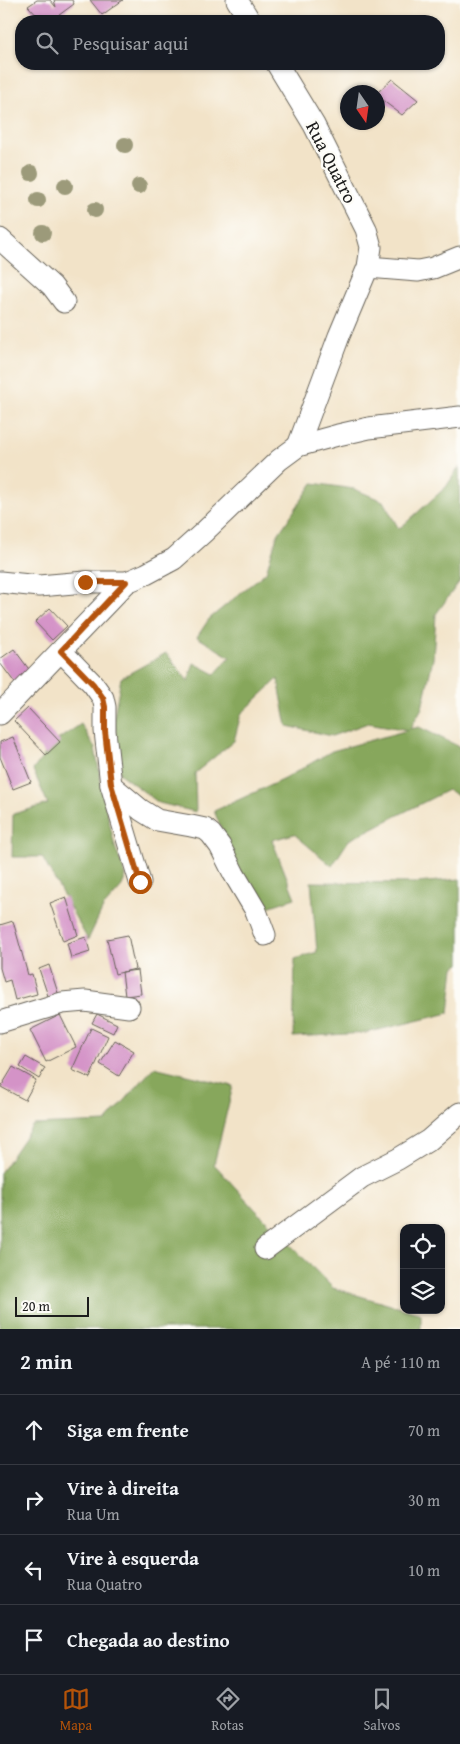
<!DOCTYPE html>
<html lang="pt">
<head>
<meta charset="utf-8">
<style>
  :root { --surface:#171b24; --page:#242831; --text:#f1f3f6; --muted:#9ea1a6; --line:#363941; --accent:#b45309 }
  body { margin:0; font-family:"Gentium Book Plus",serif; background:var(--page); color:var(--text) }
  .controls { position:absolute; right:15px; bottom:15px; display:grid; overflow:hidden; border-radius:10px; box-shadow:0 1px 4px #0004 }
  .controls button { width:45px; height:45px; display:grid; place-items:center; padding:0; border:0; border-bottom:1px solid var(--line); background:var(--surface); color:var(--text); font:25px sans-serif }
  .compass { position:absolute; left:340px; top:85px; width:45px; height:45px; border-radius:50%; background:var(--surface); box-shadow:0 1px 4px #0004; rotate:167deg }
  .scale { position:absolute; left:15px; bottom:12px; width:74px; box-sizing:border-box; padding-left:5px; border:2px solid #1c1c1c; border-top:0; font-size:14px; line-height:18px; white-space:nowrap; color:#1c1c1c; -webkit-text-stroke:4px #fdfcf7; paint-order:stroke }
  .stop { position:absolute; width:15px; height:15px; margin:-11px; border:4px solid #b45309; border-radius:50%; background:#fff }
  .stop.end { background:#b45309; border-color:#fff; box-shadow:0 1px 5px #0008 }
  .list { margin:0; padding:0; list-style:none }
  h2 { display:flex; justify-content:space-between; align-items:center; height:65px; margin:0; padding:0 20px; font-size:21px }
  h2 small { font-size:16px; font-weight:400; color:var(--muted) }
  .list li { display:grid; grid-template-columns:32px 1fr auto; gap:15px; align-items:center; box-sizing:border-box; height:70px; padding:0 20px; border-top:1px solid var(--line) }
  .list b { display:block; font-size:19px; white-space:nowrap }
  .list p { margin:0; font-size:16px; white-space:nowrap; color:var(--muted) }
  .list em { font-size:16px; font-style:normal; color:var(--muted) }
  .icon { flex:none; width:28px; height:28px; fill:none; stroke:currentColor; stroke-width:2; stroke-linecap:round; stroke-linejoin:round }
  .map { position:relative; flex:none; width:460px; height:1329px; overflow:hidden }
  .search { position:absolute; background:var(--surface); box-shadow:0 1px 4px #0004; left:15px; right:15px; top:15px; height:55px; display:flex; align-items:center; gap:12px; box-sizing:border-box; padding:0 18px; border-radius:20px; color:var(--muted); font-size:19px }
  .sheet { height:345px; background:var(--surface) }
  nav { display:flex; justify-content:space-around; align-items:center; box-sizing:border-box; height:70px; border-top:1px solid var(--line); background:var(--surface); font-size:14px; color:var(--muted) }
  nav a { display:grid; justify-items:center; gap:2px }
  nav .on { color:var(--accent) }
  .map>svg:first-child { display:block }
  .forest { fill:#87a75b; stroke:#52623c }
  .building { fill:#d493c7 }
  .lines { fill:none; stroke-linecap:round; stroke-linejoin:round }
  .minor-casing { stroke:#676258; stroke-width:23 }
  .minor { stroke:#fff; stroke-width:21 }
  .tree { fill:#9c9a7a }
  .route { stroke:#b45309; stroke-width:6 }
  .labels { text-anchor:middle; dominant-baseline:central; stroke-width:5; stroke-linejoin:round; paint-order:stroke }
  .street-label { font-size:19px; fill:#1c1c1c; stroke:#fdfcf7 }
</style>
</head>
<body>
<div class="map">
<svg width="460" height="1329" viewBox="0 0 460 1329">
  <rect width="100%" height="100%" fill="#fdfcf7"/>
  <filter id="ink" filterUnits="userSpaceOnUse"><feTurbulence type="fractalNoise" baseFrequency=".02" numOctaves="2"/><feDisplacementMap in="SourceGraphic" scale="10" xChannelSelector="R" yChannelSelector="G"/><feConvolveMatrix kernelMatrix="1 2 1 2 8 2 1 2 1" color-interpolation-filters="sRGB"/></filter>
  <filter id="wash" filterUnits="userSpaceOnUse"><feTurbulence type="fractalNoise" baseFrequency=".0096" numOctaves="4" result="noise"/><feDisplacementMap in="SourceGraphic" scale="20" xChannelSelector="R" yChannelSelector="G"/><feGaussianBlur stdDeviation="1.12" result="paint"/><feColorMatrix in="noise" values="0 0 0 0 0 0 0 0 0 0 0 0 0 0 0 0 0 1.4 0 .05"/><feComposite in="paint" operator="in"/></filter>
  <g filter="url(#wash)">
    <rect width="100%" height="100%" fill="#f2e3c8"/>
    <!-- forest -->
    <g class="forest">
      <polygon points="459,467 460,581 436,614 433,659 422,708 410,729 419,727 460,747 460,797 448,790 349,840 332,866 294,834 272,840 295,898 256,911 214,811 284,779 332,751 408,730 368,723 332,736 287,726 278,679 241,714 234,741 195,773 196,812 159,803 120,774 114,716 121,678 166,653 188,681 194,663 215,674 230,657 197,637 209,619 266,572 277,536 313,483 354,489 383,501 399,529 446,487"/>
      <polygon points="81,724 95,748 104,799 115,847 126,876 121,888 103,908 88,940 42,857 12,857 13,814 48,804 33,770 53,743"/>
      <polygon points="460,879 460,964 454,968 449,1013 366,1033 293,1037 295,959 317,952 311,882 417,883"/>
      <polygon points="154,1067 233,1086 214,1164 254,1208 333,1288 421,1314 421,1329 0,1329 0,1173 33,1125 106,1122"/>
    </g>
    <g id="blocks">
      <!-- building -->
      <g class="building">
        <polygon points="37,0 50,0 56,7 54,0 72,0 74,4 51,21 42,21 28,6"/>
        <polygon points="90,0 123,0 102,15"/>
        <polygon points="392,79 418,100 402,115 378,97 378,92"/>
        <polygon points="50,608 67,626 52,640 35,622"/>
        <polygon points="14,649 31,672 15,683 0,663 0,659"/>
        <polygon points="28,708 60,742 46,755 14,721"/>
        <polygon points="13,737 31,782 13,789 0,757 0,742"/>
        <polygon points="66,897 78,935 63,941 50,903"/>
        <polygon points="13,921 28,975 32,974 37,994 15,1000 10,980 4,982 0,968 0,925"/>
        <polygon points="128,935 135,969 115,974 107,939"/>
        <polygon points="86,937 90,952 71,958 67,943"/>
        <polygon points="49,965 59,996 49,999 39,969"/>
        <polygon points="138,970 141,994 125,996 122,972"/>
        <polygon points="97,1014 117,1024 113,1033 92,1023"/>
        <polygon points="60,1015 76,1047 46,1062 30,1030"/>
        <polygon points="91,1028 108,1036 90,1078 72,1070"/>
        <polygon points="115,1040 134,1051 119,1076 100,1064"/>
        <polygon points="26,1057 45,1068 39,1079 20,1067"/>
        <polygon points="13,1067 36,1080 25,1100 1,1087"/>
      </g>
    </g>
  </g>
  <g filter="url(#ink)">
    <use href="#blocks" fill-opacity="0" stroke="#676258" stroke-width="1"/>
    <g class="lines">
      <!-- minor casing -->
      <g class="minor-casing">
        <g id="minor">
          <polyline points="237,0 250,21"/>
          <polyline points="277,64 314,125 366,229 371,247 368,267 339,336 298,446"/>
          <polyline points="0,239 52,286 64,302"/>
          <polyline points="368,267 418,271 433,268 460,257"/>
          <polyline points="0,582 39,586 85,582 127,582 146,574 174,559 204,532 279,460 298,446 338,435 369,428 460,417"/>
          <polyline points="61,651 93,684 103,698 105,707 105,731 111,785 140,882"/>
          <polyline points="0,714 127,582"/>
          <polyline points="111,785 141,810 157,820 191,826 205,829 211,834 220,846 234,874 256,911 265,935"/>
          <polyline points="0,1022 62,1003 85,1001 129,1007"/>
          <polyline points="265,1249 362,1177 398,1159 429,1140 460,1113"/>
        </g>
      </g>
      <!-- minor -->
      <use href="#minor" class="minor"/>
    </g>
    <!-- trees -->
    <g class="tree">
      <circle cx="125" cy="145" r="8"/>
      <circle cx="31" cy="173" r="8"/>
      <circle cx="65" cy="186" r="8"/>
      <circle cx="139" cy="186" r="8"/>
      <circle cx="38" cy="200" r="8"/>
      <circle cx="95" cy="210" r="8"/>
      <circle cx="43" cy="233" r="8"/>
    </g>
  </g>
  <g class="lines" filter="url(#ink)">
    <!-- route -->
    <polyline class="route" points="85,582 126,582 61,651 93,684 103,698 105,707 105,731 111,784 140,882"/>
  </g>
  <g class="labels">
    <!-- street labels -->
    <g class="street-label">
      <text transform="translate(332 162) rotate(63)">Rua Quatro</text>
    </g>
  </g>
</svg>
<div class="controls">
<button><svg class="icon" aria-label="locate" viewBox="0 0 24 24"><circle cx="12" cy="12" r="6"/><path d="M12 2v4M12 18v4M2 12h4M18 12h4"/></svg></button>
<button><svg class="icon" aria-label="layers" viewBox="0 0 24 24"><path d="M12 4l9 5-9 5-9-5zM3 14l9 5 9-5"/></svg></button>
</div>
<svg class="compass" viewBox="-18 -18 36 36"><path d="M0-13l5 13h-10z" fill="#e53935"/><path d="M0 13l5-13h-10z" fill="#9ea1a6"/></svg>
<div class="scale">20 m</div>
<div class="stop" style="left:140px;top:882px"></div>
<div class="stop end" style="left:85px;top:582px"></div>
<div class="search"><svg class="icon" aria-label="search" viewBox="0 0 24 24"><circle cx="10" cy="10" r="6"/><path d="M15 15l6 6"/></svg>Pesquisar aqui</div>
</div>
<section class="sheet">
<h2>2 min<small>A pé · 110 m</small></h2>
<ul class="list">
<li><svg class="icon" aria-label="ahead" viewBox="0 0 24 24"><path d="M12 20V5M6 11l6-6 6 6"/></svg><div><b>Siga em frente</b></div><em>70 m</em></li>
<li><svg class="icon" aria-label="right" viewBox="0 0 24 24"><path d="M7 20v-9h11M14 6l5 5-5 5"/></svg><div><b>Vire à direita</b><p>Rua Um</p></div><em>30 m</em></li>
<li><svg class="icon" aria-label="left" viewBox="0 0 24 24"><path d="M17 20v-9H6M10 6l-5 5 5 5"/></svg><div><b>Vire à esquerda</b><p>Rua Quatro</p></div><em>10 m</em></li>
<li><svg class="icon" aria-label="arrive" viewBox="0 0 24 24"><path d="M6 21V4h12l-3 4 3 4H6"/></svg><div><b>Chegada ao destino</b></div></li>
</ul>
</section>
<nav>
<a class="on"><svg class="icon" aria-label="map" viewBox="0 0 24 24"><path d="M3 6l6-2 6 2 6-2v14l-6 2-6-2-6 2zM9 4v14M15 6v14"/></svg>Mapa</a>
<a><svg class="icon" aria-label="directions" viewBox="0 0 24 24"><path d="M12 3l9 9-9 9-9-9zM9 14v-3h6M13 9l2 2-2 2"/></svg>Rotas</a>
<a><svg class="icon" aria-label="saved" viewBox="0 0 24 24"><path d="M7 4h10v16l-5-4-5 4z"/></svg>Salvos</a>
</nav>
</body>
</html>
